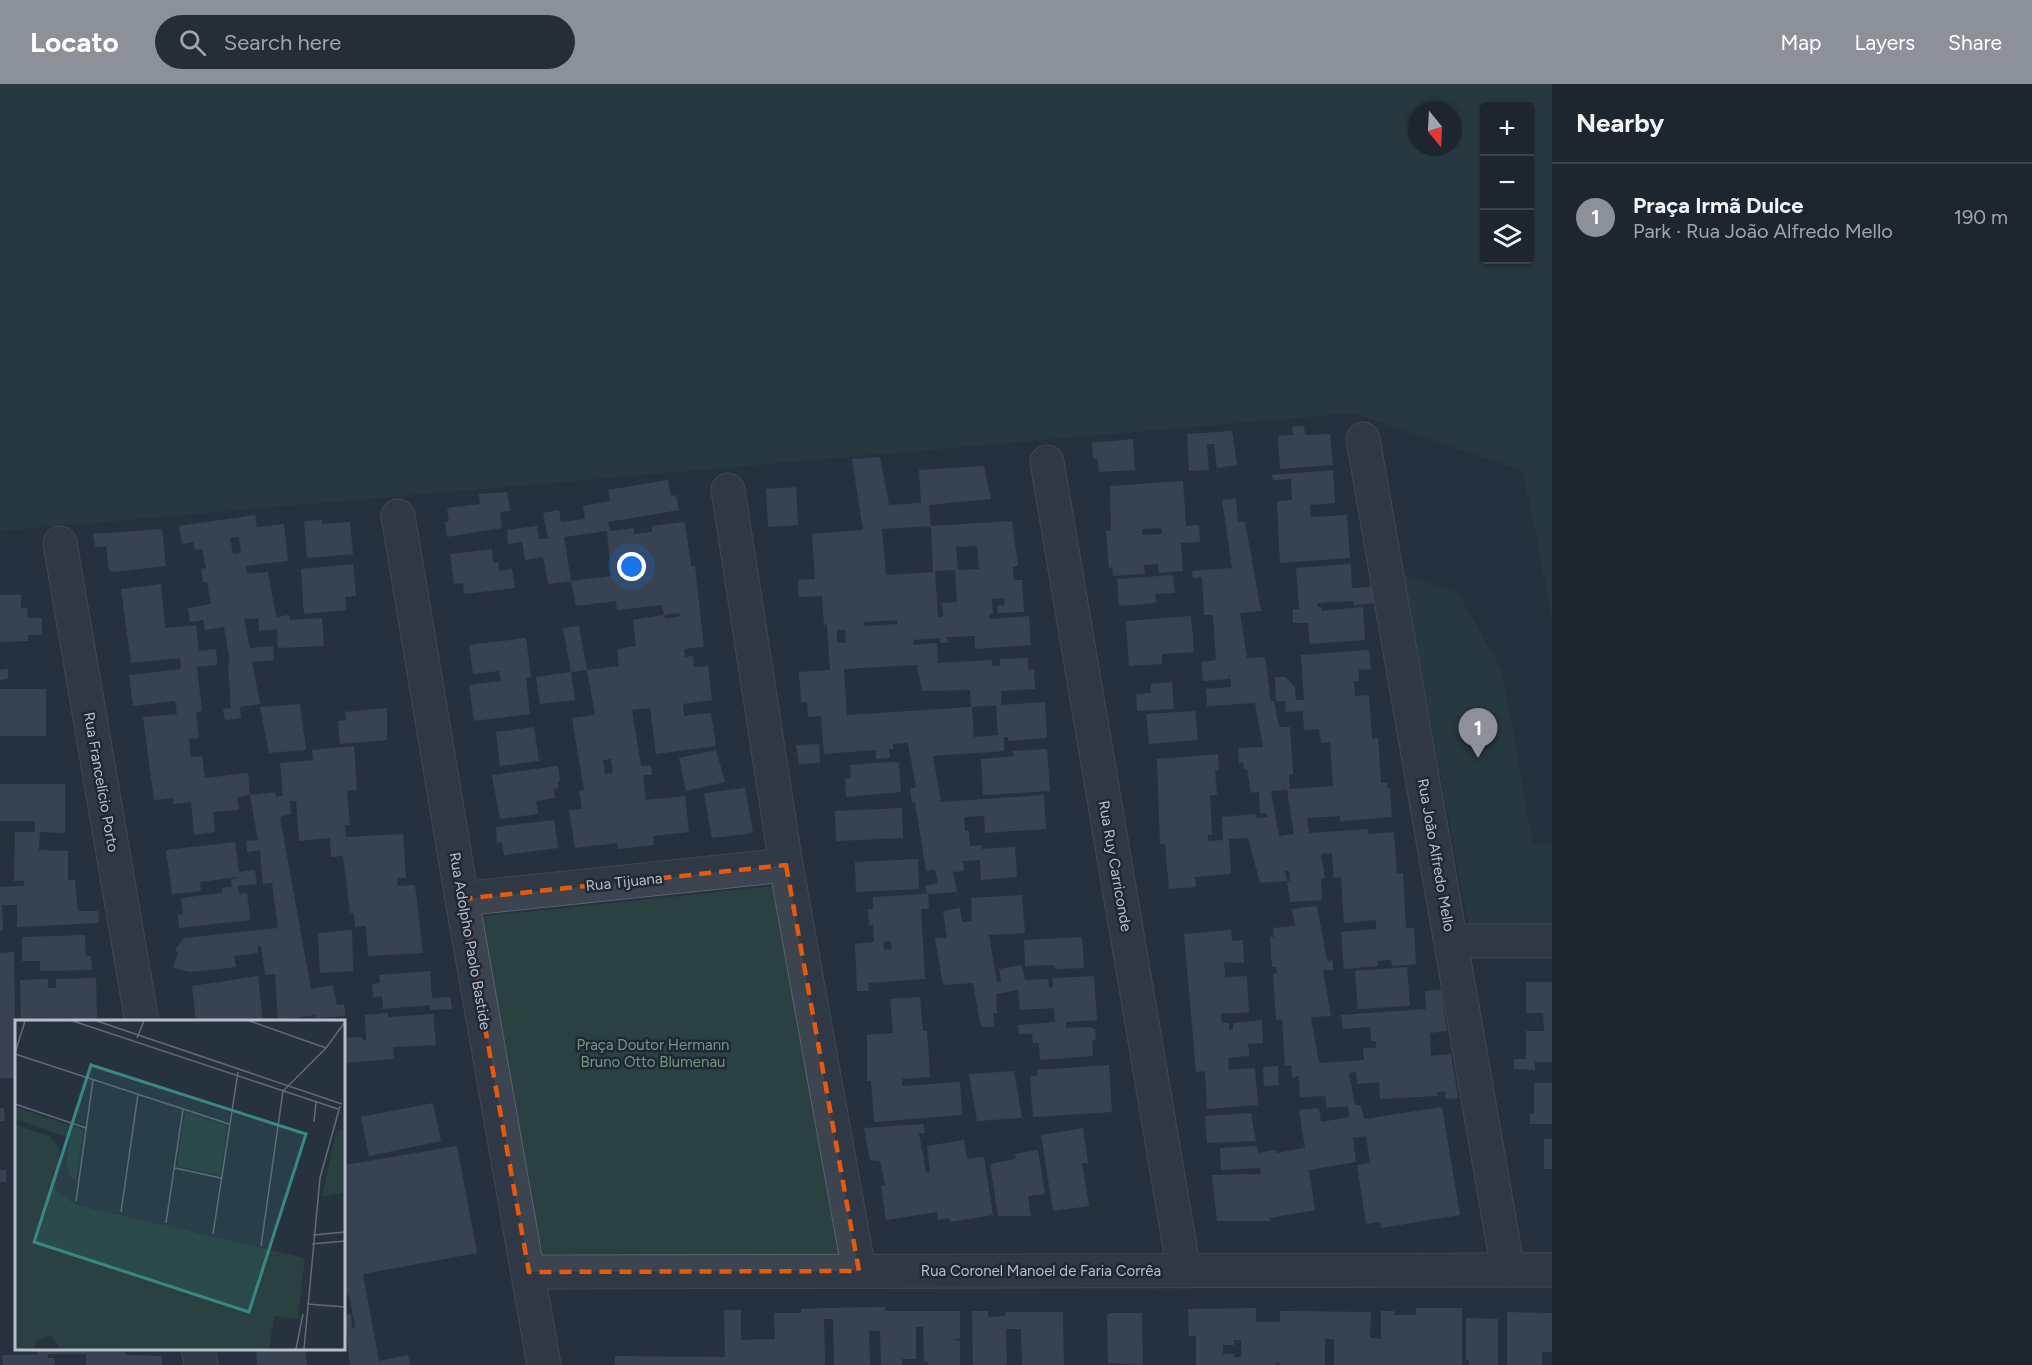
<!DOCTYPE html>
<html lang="en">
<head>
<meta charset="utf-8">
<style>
  :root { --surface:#1d262f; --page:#252e37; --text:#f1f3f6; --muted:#a0a5aa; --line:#3b434b; --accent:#8c9099 }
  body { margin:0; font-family:Figtree,sans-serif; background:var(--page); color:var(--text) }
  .controls { position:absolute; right:18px; top:18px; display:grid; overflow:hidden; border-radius:6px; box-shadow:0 2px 4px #0004 }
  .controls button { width:54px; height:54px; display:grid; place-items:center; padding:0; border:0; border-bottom:2px solid var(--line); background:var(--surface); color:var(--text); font:30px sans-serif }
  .compass { position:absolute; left:1408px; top:18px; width:54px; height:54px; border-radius:50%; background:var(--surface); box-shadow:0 2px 4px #0004; rotate:162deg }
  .you { position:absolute; left:632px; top:483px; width:21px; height:21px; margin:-15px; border:4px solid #fff; border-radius:50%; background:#1a73e8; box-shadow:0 0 0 9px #1a73e833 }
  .badge { display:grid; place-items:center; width:39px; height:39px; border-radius:50%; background:var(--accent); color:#fff; font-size:20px; font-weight:700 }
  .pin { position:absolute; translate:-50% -50px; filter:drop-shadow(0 2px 3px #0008) }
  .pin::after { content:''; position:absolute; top:32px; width:21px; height:18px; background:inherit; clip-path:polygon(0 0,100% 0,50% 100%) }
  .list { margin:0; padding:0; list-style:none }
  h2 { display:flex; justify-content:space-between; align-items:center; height:78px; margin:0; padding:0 24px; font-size:26px }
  h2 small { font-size:20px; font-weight:400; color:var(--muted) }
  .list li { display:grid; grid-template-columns:39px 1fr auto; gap:18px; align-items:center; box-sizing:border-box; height:108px; padding:0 24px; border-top:2px solid var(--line) }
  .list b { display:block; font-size:22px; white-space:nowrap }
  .list p { margin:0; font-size:20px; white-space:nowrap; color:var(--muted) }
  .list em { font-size:20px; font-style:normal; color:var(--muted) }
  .icon { flex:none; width:33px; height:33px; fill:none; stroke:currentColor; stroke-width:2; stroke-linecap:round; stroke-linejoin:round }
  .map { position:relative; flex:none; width:1552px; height:1281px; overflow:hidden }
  header { display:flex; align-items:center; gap:36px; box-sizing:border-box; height:84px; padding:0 30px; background:var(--accent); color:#fff }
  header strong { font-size:28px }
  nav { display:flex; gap:33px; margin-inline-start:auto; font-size:21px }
  .search { width:420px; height:54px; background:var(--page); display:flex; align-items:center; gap:15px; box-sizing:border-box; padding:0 21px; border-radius:33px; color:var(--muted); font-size:22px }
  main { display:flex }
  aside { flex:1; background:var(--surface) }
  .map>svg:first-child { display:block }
  .green { fill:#2a4041; fill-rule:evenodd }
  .building { fill:#4d5968; fill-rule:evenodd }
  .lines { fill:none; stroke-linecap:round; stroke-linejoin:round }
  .minor-casing { stroke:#59626d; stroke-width:35 }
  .minor { stroke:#3b444f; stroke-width:33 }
  .marked { fill:none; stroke:#e8590c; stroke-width:4.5; stroke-dasharray:12 8; stroke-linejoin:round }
  .labels { text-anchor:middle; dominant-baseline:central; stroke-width:5; stroke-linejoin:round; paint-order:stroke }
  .street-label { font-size:15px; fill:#b8bfca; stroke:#202835 }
  .park-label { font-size:15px; fill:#709979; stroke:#202835 }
  .inset-road { fill:none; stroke:#616a77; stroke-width:1.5 }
  .view { fill:#398885; fill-opacity:0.15; stroke:#398885; stroke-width:3 }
  .inset-edge { fill:none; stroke:#b8bfca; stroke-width:3 }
</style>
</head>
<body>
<header>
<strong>Locato</strong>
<div class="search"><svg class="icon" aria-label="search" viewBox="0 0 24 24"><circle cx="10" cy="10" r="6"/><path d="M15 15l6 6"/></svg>Search here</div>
<nav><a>Map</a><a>Layers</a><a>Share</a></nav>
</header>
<main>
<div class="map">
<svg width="1552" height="1281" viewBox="0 0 1552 1281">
  <rect width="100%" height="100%" fill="#27323f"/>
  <!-- green -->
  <g class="green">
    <path d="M0,0h1552v532l-29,-145 -171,-58 -1352,118zM1530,22v154h-46v-154zM1417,27h36v36h-36z"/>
    <polygon points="1403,490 1458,509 1502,587 1533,760 1552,760 1552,840 1468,839"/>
    <polygon points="775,802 841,1172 538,1170 476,833"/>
  </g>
  <!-- building -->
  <g class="building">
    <polygon points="1304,342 1305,351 1330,350 1333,381 1280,385 1278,352 1293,351 1292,343"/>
    <polygon points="1232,347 1237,381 1217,384 1214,360 1207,360 1209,386 1189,387 1187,350"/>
    <polygon points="1133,355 1135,386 1099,388 1097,374 1093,375 1092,359"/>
    <path d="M880,373l9,48 32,-2 -2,-33 65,-4 7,33 -62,6 2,21 -49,3 4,46 47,-3 -2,-46 81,-5 6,45 -5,1 1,13h8l2,32 -26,1 -1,-7 8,-1 -1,-7 -12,1 1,15h-4l1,5 39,-3 2,29 -56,4v-13l-28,1 1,6h-8v-5l-27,2 1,5 23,-2 1,20 54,-3v6h8v-7l28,-1v12l6,-1 1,20 -34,2v14l44,-3 2,36 -39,3v-4h-4v14l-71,5 8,46 103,-7 2,34 -61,4 -1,-17 -20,1 1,14h4l1,15 12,-1v4l33,-2 2,30 -36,3 -1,-20 -17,1 1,10 -11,1 4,20 -29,2 1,15h-8l4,70 -57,4 1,8h-12l-2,-47 19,-2 -1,-17h-4l-1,-16h5v-12l54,-3 -2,-8 13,-3 -3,-14 -9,2 -11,-68h-3l-2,-14 6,-2 -8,-44 -15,1v5h-4l1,9 -14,1v-9l-52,4 -3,-38 -13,1 -1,-15h-6l-2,-30 31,-2 -3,-46 -3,1 -2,-29 -23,1 -1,-17 17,-1 -3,-45 51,-4 -11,-71zM977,462l2,23 -21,1 -2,-23zM955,486l2,32 -15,1 1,14h-5l-3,-46zM897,536v4l-33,2v-4zM837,546h8l1,13 -9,-1zM917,581l5,26 48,-1 1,17 -124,8 -3,-46zM996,621l2,30 -24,2 -2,-30zM891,857l1,8 -8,1 -1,-8z"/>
    <polygon points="1333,386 1335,419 1310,421 1311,433 1347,431 1350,474 1280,479 1277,417 1292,416 1291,395 1273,396 1272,391"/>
    <path d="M668,396l3,16 5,-1 3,15 -71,12 2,9 24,-3v6l18,-2v-6l33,-4 6,44h4l9,81 -20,2 1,8 8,-1 1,11 14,-1 4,34 -29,4 1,12 27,-3 5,33 -60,8 -6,-46 -18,2 9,56 10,-1 1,10h-9l3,25 39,-4 4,36 -36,4 1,9 -36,4 -1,-6 -42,5 -6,-38 13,-1 -3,-18 5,-1 -12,-72 23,-3 -8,-45 32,-4 -2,-17 19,-3 -3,-26 31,-5 1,4 15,-3 -1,-3 -15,2 -2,-10 -45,5 -1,-9 -40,5 -5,-25 40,-5 -4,-45 -43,6 7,44 -23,3 -5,-27 -18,3 -3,-18 -14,2 -1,-14 30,-4 2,13h9l-5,-26 16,-3 2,12 24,-3 -2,-13 27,-5 -2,-11zM611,675l2,14 -8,1 -2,-14z"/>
    <path d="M1183,397l3,45 13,-1 1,17 -19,1 2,28 -24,2 -1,-9 -14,1 1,9 -32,2 -1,-9 -3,1 -3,-37h5l-1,-45zM1161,444l1,6 -20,1v-6z"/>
    <polygon points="796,403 798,441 768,443 766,405"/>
    <polygon points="507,408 510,427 500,428 502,444 447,453 445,438 449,437 447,424 480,420 479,410"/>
    <path d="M1236,415l2,23h7l16,89 -21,2 7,45 18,-1 6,45 3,-1 5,26h11l3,47 -4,1 1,14 43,-3 -3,-44 -9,1 -2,-14 -15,1 -1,-19 -17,1 -1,-11h-9l-1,-24h10l10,10 1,13h8l-3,-45 68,-5 2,19 -12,1v11h-5l1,15 14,-1 3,44 6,-1 3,45h6v5h3l2,29 -52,4v-5l-33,2 2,15 59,-4v5l26,-2 3,42 6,-1 3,55h8l2,36 -24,2 -1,-6 -13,1v5l-34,3 -3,-37 35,-3v-9l-32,3 -3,-46 -7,1 -2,-25 -11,1 4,24 -4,1 1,21 -32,2 -3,-21h3l-1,-10h-4l2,10 -27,2 -12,-45 -19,1 2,35 -36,3 1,10 -27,2 -4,-45h-5l-3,-85 61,-5 1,16h-4l2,25h-7l2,40h-4v6l15,-1 -1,-23 34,-3v4l11,-1v-4h-7l-1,-21 -8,1 -4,-24h-3l-1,-6h-4l-1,-15 25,-1 -8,-44 -48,3 -1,-17 25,-2 -1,-13 -1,5 -26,2 -2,-19 15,-2 -3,-45h-9l-2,-38 -9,1 -1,-7 40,-3 -10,-68zM1287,706l7,44 -15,2 -8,-45z"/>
    <path d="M255,431l2,12 27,-3 4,37 -42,5 1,8 21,-2 8,45 13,-2 1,5 32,-2 2,28 -46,2 -1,-19 -18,2 -1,-13 -14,1 6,29 23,-2 1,14 -22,2 8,42 -20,3 1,11 -16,2 -2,-11 8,-1 -3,-45h2l-6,-36 -19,3 -2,-10 -13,2 -2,-14 23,-4 -4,-22h-4l-2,-13 5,-1 -4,-19 -7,1 -2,-8 -11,2 -3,-18zM239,453l2,16 -8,1 -3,-16z"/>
    <polygon points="322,436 322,440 350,438 353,470 307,474 304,437"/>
    <polygon points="162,445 166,482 114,488 109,487 106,462 95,463 93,450"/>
    <polygon points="492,465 493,479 498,478 499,487 512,485 515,504 464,510 463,499 454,500 450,470"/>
    <polygon points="353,480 356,512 345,513 346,526 304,530 301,485"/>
    <polygon points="1351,480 1352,504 1374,503 1377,519 1354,521 1353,517 1317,519 1318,523 1321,523 1321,527 1363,523 1365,556 1310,560 1308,539 1293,539 1293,525 1299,525 1296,484"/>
    <polygon points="1173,491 1175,509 1155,510 1156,519 1119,522 1117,495"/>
    <polygon points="161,500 165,544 196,541 199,567 216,565 217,581 197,583 202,627 196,628 199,654 189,655 191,673 202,672 205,694 248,689 250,711 237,713 239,726 213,728 215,748 194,751 191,718 173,720 173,714 154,716 143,633 177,630 175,617 133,622 129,591 181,585 180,574 131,579 121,505"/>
    <polygon points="0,511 21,511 21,524 27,524 28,534 42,534 42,551 28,551 28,557 0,558"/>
    <polygon points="1191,532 1194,568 1162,570 1162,580 1129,582 1126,537"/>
    <polygon points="579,542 587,586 571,588 563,544"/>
    <polygon points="526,554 531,593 526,594 530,630 474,637 469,601 501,597 499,587 473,590 469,561"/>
    <polygon points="8,585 8,595 0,596 0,586"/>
    <polygon points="571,588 575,616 540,620 536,593"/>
    <polygon points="1172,598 1174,625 1137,627 1136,610 1151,609 1151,600"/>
    <rect x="0" y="605" width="46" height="47"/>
    <polygon points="300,620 306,666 269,669 260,623"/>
    <polygon points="387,624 387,656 340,660 338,637 346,636 345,628"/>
    <polygon points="1195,627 1198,656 1149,660 1146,630"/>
    <polygon points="534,643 539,677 500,682 496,648"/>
    <polygon points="819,660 820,679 799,680 796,661"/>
    <polygon points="354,662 357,706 347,707 350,741 345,741 346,753 403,750 406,794 397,794 398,802 415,801 423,869 368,872 366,842 355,843 354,829 350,829 343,772 331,773 330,754 299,757 296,717 290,717 291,730 280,733 311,905 333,901 337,921 344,920 345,932 316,934 316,931 278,936 275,890 265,891 261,862 258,862 258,869 234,872 236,883 190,888 173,884 178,869 175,866 184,854 278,844 272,799 263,800 260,766 247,768 246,757 258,756 250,711 275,708 276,713 283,712 280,679 313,676 312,666"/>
    <polygon points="1047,665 1050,707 983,711 981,675 1014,672 1013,667"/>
    <polygon points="716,666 725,698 686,707 679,674"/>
    <polygon points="890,678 899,679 901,708 846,713 845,694 851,694 850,681"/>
    <polygon points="558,682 560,697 558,697 558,704 553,705 555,714 536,717 538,730 500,735 492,691"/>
    <polygon points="0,700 65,700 65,749 40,748 39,766 68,767 68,796 75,796 78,827 98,827 99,839 17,843 17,821 2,821 3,847 0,847 0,803 24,802 24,797 14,797 15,748 35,748 34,737 0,737"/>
    <polygon points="745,704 753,749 712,754 704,709"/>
    <polygon points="902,724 903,754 836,757 835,727"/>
    <polygon points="554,736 558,764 504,771 502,758 497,759 496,743"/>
    <polygon points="235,758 239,788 255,786 257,800 238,802 239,810 247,809 250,836 179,844 178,831 183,830 181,814 222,809 222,804 232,803 231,796 239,793 200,798 201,807 172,810 166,766"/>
    <polygon points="918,775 919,805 856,808 855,778"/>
    <polygon points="1022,811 1025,849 989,851 997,898 1001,897 999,885 1022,881 1025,896 1048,895 1049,904 1053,903 1053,894 1094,892 1097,936 1066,938 1066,944 1092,943 1092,945 1095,945 1096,956 1092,956 1093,972 1040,976 1039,959 1033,959 1032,950 1019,950 1018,941 1055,938 1054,924 1020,926 1018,906 996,910 997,929 993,929 994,943 981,943 973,899 943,901 935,854 947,854 943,827 960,824 962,838 972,837 971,814"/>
    <polygon points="1317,822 1327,877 1333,876 1333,886 1323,886 1331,932 1311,933 1319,979 1364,976 1363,964 1376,964 1376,957 1371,957 1370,943 1343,945 1341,931 1426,925 1425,907 1441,906 1447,947 1430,949 1431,972 1451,970 1458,1014 1445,1015 1445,1007 1437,1008 1437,1012 1380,1015 1379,998 1357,1000 1356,988 1349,989 1355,1021 1361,1021 1364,1035 1442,1023 1460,1131 1381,1144 1380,1138 1366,1140 1357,1081 1370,1079 1366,1052 1353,1054 1356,1078 1309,1086 1315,1126 1270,1134 1270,1137 1217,1137 1212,1091 1261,1090 1260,1084 1221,1086 1220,1064 1257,1062 1258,1069 1275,1066 1276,1069 1305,1064 1299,1026 1319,1024 1321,1038 1349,1033 1348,1022 1327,1024 1325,1012 1300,1013 1299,992 1292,993 1291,981 1285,982 1282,935 1276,936 1273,890 1277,889 1276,883 1272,883 1270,853 1274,853 1273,844 1295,842 1292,825"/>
    <polygon points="352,846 353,887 320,889 318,849"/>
    <polygon points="1231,846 1232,857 1243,856 1244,879 1224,878 1225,893 1247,892 1249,928 1221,930 1222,939 1229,939 1229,946 1233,946 1233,939 1262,936 1263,959 1248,960 1249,972 1228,974 1229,986 1255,984 1258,1021 1207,1025 1205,987 1196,988 1184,850"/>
    <polygon points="85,851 86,872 91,872 92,886 40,887 40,877 22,877 22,853"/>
    <polygon points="1082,853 1084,884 1055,885 1054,881 1025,882 1024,856"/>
    <polygon points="14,868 16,994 0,994 0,869"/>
    <polygon points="1407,883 1410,922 1358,925 1355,887"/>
    <polygon points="430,887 432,914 450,913 452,925 430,926 430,921 383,925 382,912 373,913 372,900 380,899 379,891"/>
    <polygon points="258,892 263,938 196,938 192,902"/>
    <polygon points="96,894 97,938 67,938 67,934 21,935 20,896 48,895 48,904 56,904 56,895"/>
    <polygon points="1526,898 1552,898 1552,978 1535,978 1535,986 1514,985 1514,975 1526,975 1526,947 1544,947 1543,929 1526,929"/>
    <polygon points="920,913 923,947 927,947 930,993 902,995 902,1002 960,998 962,1031 874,1038 871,997 867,997 867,951 893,949 890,915"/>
    <polygon points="388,929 388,933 433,930 436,961 393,963 394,975 344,979 344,954 362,953 363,957 366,956 365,931"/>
    <polygon points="1109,981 1112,1028 1033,1033 1030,992 1037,992 1037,986"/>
    <polygon points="1278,982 1279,1001 1264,1002 1263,983"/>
    <polygon points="1014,987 1022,1034 977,1037 969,990"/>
    <polygon points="1534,999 1552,999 1552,1040 1530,1040 1530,1030 1534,1030"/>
    <polygon points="433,1019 441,1057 369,1072 361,1033"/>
    <polygon points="0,1024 4,1024 5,1037 0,1037"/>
    <polygon points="1251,1029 1256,1057 1207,1059 1205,1032"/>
    <polygon points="923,1040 925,1049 919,1049 926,1088 930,1088 927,1062 964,1056 967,1075 984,1073 993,1131 950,1138 950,1134 938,1136 937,1128 886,1136 881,1102 885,1101 880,1077 870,1076 864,1044"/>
    <polygon points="1083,1044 1088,1079 1082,1079 1089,1122 1053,1127 1041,1051"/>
    <rect x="1544" y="1055" width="8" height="30"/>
    <polygon points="457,1062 477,1169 363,1190 379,1277 408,1271 410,1281 350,1281 344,1231 351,1230 352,1244 355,1243 349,1211 344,1212 344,1081"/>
    <polygon points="1038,1066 1045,1110 1028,1112 1031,1132 998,1132 990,1080 1016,1075 1015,1070"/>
    <rect x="0" y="1086" width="6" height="12"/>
    <polygon points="885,1223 885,1227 960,1227 960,1255 952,1255 960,1257 960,1281 928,1281 928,1278 924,1277 923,1243 916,1243 916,1275 902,1275 902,1281 881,1281 880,1247 869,1247 870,1281 834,1281 833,1235 824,1235 825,1281 615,1281 615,1272 725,1273 724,1226 741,1226 741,1256 775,1255 774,1229 801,1229 801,1225 824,1224"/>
    <path d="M1256,1224v14h24v-11l91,1 -1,26 11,1v-28h13v4h22v-7h46v57h-128v-26h-9v26h-45l-4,-3v3h-80v-29h-7l-1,-27zM1234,1256h7v17h-7v-3h-11v-9h11z"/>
    <polygon points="972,1227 988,1227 988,1233 1005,1232 1006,1228 1063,1228 1064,1281 1022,1281 1021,1245 1006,1245 1007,1281 973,1281"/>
    <polygon points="1507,1228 1552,1229 1552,1268 1542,1268 1542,1281 1507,1281"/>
    <polygon points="1111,1229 1142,1229 1143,1281 1108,1279 1107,1231"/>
    <polygon points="1466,1234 1498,1235 1498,1281 1469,1281 1469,1276 1466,1276"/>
    <polygon points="36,1264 125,1264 125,1271 162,1272 162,1281 86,1281 86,1270 48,1270 48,1274 54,1274 55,1281 3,1281 2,1271 37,1271"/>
    <polygon points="256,1264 305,1264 307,1281 257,1281"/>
  </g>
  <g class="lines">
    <!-- minor casing -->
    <g class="minor-casing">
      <g id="minor">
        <polyline points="1363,355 1508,1186"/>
        <polyline points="1047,378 1184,1187"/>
        <polyline points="728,406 786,781 859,1187"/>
        <polyline points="398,432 462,815 544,1281"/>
        <polyline points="60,459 142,938"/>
        <polyline points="462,815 786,781"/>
        <polyline points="1451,857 1552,857"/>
        <polyline points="529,1188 1552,1186"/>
        <polyline points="198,1264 201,1281"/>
      </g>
    </g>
    <!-- minor -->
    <use href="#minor" class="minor"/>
  </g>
  <!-- marked area -->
  <path d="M0 0H1552V1281H0ZM786,781l73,406 -330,1 -67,-373z" fill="#27323f" fill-opacity=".55" fill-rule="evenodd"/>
  <path class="marked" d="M786,781l73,406 -330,1 -67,-373z"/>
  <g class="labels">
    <!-- street labels -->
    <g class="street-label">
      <text transform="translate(101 698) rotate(80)">Rua Francelício Porto</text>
      <text transform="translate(1436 771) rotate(80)">Rua João Alfredo Mello</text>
      <text transform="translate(1115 782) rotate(80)">Rua Ruy Carriconde</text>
      <text transform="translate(624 798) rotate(-6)">Rua Tijuana</text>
      <text transform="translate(470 857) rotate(80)">Rua Adolpho Paolo Bastide</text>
      <text x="1041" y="1187">Rua Coronel Manoel de Faria Corrêa</text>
    </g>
    <!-- park labels -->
    <g class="park-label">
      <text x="653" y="961">Praça Doutor Hermann<tspan x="653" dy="17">Bruno Otto Blumenau</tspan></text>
    </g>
  </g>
  <!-- overview -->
  <g transform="translate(15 936)">
    <rect width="330" height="330" fill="#27323f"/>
    <path d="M0,87l68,23 -7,51 -6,-5 -3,-13 3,-25 -55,-19zM170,92l42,14 -7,49 -43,-9zM0,105l35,11 10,14 -5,40 21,15 229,53 -7,61 -24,-3 -5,33h-208l-10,-13 -15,5 -2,6 -19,2zM322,110l8,1v61l-23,5z" fill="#2a4041"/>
    <path class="inset-road" d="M58,1l265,88M82,1l245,83M235,1l76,27M122,18l7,-17M0,33l10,-32M0,34l214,70M0,84l71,24M299,102l2,-20M160,148l46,10M61,181l17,-121M106,192l17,-118M151,203l17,-114M198,214l25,-162M298,215l32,-3M297,224l33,-3M246,226l22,-155 43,-43 19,-26M292,284l38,3M281,329l7,-35M289,329l16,-171 20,-72"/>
    <path class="view" d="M76,45l215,69 -57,178 -215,-70z"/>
    <rect width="330" height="330" class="inset-edge"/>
  </g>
</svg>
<div class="controls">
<button>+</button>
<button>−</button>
<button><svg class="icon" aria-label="layers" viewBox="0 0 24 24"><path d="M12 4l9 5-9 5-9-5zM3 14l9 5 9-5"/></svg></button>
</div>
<svg class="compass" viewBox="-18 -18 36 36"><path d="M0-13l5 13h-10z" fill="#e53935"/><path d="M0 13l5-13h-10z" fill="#a0a5aa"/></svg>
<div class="you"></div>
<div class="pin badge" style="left:1478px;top:674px">1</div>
</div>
<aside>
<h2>Nearby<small></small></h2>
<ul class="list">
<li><span class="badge">1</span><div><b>Praça Irmã Dulce</b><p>Park · Rua João Alfredo Mello</p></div><em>190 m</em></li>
</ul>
</aside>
</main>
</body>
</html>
